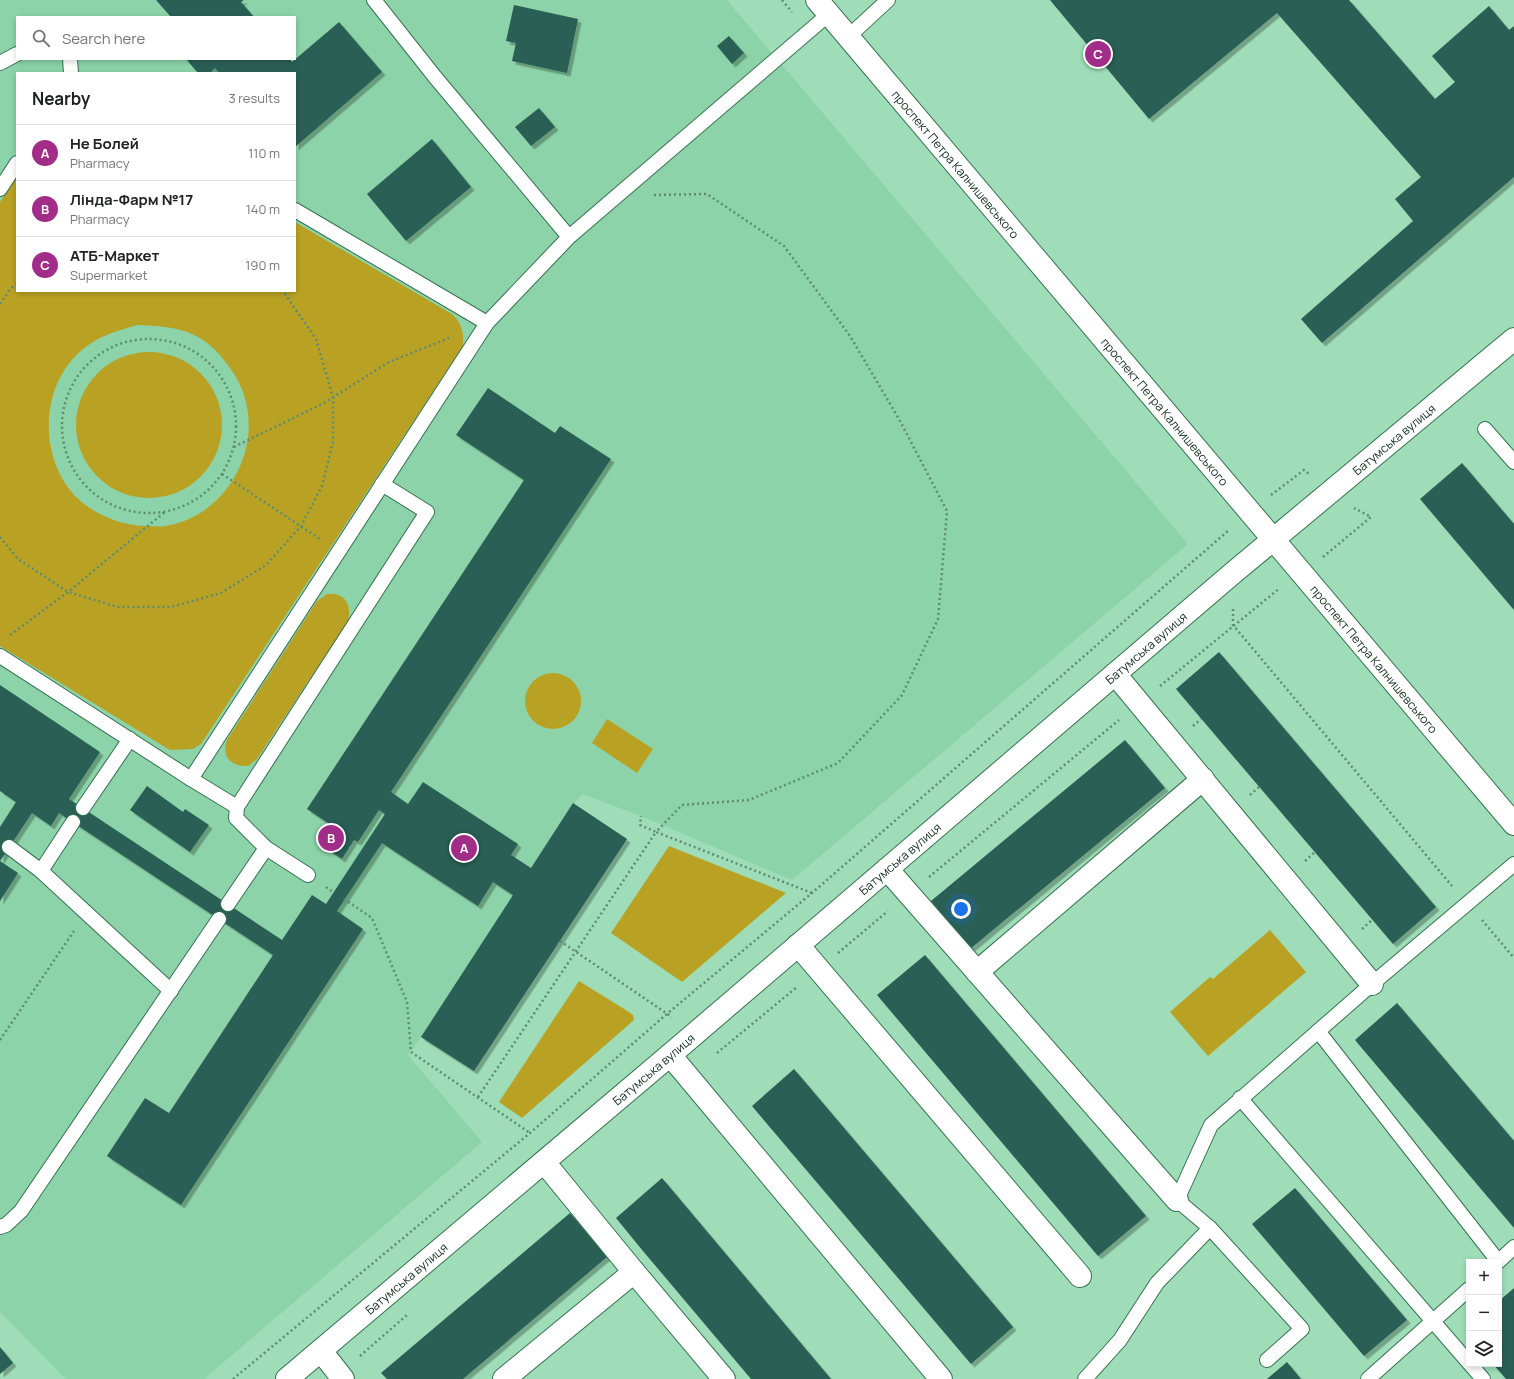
<!DOCTYPE html>
<html lang="en">
<head>
<meta charset="utf-8">
<style>
  :root { --surface:#fff; --page:#f2f2f2; --text:#202124; --muted:#757577; --line:#e0e0e0; --accent:#a12d88 }
  body { margin:0; font-family:Manrope,sans-serif; background:var(--page); color:var(--text) }
  .controls { position:absolute; right:12px; bottom:12px; display:grid; overflow:hidden; border-radius:0px; box-shadow:0 2px 6px #0003 }
  .controls button { width:36px; height:36px; display:grid; place-items:center; padding:0; border:0; border-bottom:1px solid var(--line); background:var(--surface); color:var(--text); font:20px sans-serif }
  .you { position:absolute; left:961px; top:909px; width:14px; height:14px; margin:-10px; border:3px solid #fff; border-radius:50%; background:#1a73e8; box-shadow:0 0 0 6px #1a73e833 }
  .badge { display:grid; place-items:center; width:26px; height:26px; border-radius:50%; background:var(--accent); color:#fff; font-size:13px; font-weight:700 }
  .pin { position:absolute; translate:-50% -50%; border:2px solid #fff; box-shadow:0 1px 4px #0006 }
  .list { margin:0; padding:0; list-style:none }
  h2 { display:flex; justify-content:space-between; align-items:center; height:52px; margin:0; padding:0 16px; font-size:17px }
  h2 small { font-size:13px; font-weight:400; color:var(--muted) }
  .list li { display:grid; grid-template-columns:26px 1fr auto; gap:12px; align-items:center; box-sizing:border-box; height:56px; padding:0 16px; border-top:1px solid var(--line) }
  .list b { display:block; font-size:15px; white-space:nowrap }
  .list p { margin:0; font-size:13px; white-space:nowrap; color:var(--muted) }
  .list em { font-size:13px; font-style:normal; color:var(--muted) }
  .icon { flex:none; width:22px; height:22px; fill:none; stroke:currentColor; stroke-width:2; stroke-linecap:round; stroke-linejoin:round }
  .map { position:relative; flex:none; width:1514px; height:1379px; overflow:hidden }
  .search { position:absolute; background:var(--surface); box-shadow:0 2px 6px #0003; left:16px; top:16px; width:280px; height:44px; display:flex; align-items:center; gap:10px; box-sizing:border-box; padding:0 14px; border-radius:0px; color:var(--muted); font-size:15px }
  .panel { position:absolute; background:var(--surface); box-shadow:0 2px 6px #0003; left:16px; top:72px; width:280px; height:220px; border-radius:0px }
  .map>svg:first-child { display:block }
  .built { fill:#8cd3a9; fill-rule:evenodd }
  .green { fill:#b9a223; fill-rule:evenodd }
  .building { fill:#2a5f54; filter:url(#shadow) }
  .lines { fill:none; stroke-linecap:round; stroke-linejoin:round }
  .service-casing { stroke:#357251; stroke-width:16 }
  .minor-casing { stroke:#357251; stroke-width:24 }
  .tertiary-casing { stroke:#357251; stroke-width:24 }
  .path { stroke:#5e8c71; stroke-width:2.5; stroke-dasharray:2 3; stroke-linecap:butt }
  .service { stroke:#fff; stroke-width:14 }
  .minor { stroke:#fff; stroke-width:22 }
  .tertiary { stroke:#fff; stroke-width:22 }
  .labels { text-anchor:middle; dominant-baseline:central; stroke-width:4; stroke-linejoin:round; paint-order:stroke }
  .street-label { font-size:12px; fill:#112b1d; stroke:#9eddb7 }
</style>
</head>
<body>
<div class="map">
<svg width="1514" height="1379" viewBox="0 0 1514 1379">
  <defs>
    <filter id="shadow"><feDropShadow dx="3.5" dy="3.5" stdDeviation="0" flood-color="#0004"/></filter>
  </defs>
  <rect width="100%" height="100%" fill="#9eddb7"/>
  <!-- built -->
  <path class="built" d="M0,0h727l461,544 -396,336 -151,-64 -59,-22 -8,10 53,35 -153,232 -53,-34 -13,18 74,87 -278,237h-138l-66,-67zM17,17h278v42h-278zM17,73h278v218h-278z"/>
  <!-- green -->
  <g class="green">
    <path d="M17,176v115h278v-69l157,92c10,9 12,19 11,32l-262,398 -8,5 -23,1 -170,-104v-444zM137,325c20,1 40,1 59,11 14,7 25,19 34,32 43,58 8,145 -64,158 -6,1 -13,0 -19,0 -26,0 -54,-12 -72,-30 -37,-40 -35,-111 7,-146 16,-14 35,-19 55,-25z"/>
    <circle cx="149" cy="425" r="73"/>
    <path d="M327,594c18,-2 25,11 21,27l-91,138 -9,7c-17,1 -27,-10 -21,-26l90,-139z"/>
    <circle cx="553" cy="701" r="28"/>
    <polygon points="607,719 653,749 637,773 592,743"/>
    <polygon points="669,846 786,893 682,982 611,933"/>
    <polygon points="1270,930 1306,972 1208,1056 1170,1012 1210,977 1213,979"/>
    <polygon points="579,981 629,1012 633,1015 634,1020 522,1118 499,1102"/>
  </g>
  <!-- building -->
  <g class="building">
    <polygon points="156,0 244,0 241,2 254,17 171,17"/>
    <polygon points="1050,0 1349,0 1435,99 1455,82 1432,56 1489,6 1509,30 1514,26 1514,177 1322,343 1301,319 1413,221 1395,199 1421,177 1277,13 1149,119"/>
    <polygon points="514,5 578,19 567,73 512,61 516,43 506,41"/>
    <polygon points="339,22 382,72 295,147 295,73 219,73 215,68 210,73 198,73 186,59 290,59 292,62"/>
    <polygon points="729,36 744,53 732,64 717,46"/>
    <polygon points="539,108 555,127 531,146 515,127"/>
    <polygon points="432,139 471,187 406,241 367,194"/>
    <polygon points="488,388 555,433 560,426 611,459 391,792 408,804 423,782 518,844 511,855 531,868 573,803 627,839 474,1071 421,1037 513,895 493,882 478,906 382,843 337,911 363,929 181,1205 107,1156 145,1098 169,1113 273,955 59,813 51,826 32,813 0,861 18,873 0,901 0,827 16,802 0,791 0,685 100,752 69,799 282,940 312,895 326,904 385,814 379,810 358,842 354,840 342,859 318,843 331,825 307,809 524,480 456,435"/>
    <polygon points="1462,463 1514,524 1514,610 1420,499"/>
    <polygon points="1219,652 1436,907 1393,944 1176,689"/>
    <polygon points="1125,740 1165,788 970,949 931,901"/>
    <polygon points="147,786 183,812 185,809 209,825 190,852 130,810"/>
    <polygon points="925,955 1146,1216 1098,1256 877,995"/>
    <polygon points="1397,1003 1514,1141 1514,1228 1355,1040"/>
    <polygon points="794,1069 1013,1327 971,1364 752,1106"/>
    <polygon points="662,1178 831,1379 751,1379 643,1251 616,1218"/>
    <polygon points="1295,1188 1407,1320 1364,1356 1252,1224"/>
    <polygon points="570,1213 607,1257 463,1379 387,1379 381,1373"/>
    <polygon points="1514,1288 1514,1379 1506,1379 1493,1364 1499,1364 1499,1301"/>
    <polygon points="0,1347 13,1363 0,1374"/>
    <polygon points="1287,1362 1301,1379 1267,1379"/>
  </g>
  <g class="lines">
    <!-- service casing -->
    <g class="service-casing">
      <g id="service">
        <polyline points="374,0 435,77 569,237"/>
        <polyline points="848,37 888,0"/>
        <polyline points="70,59 71,73"/>
        <polyline points="0,63 17,54"/>
        <polyline points="0,189 17,163"/>
        <polyline points="295,210 487,323"/>
        <polyline points="1485,429 1514,462"/>
        <polyline points="0,656 191,779 487,323 569,237 829,14"/>
        <polyline points="191,779 237,807 236,818 266,848 308,875"/>
        <polyline points="237,807 427,512 382,484"/>
        <polyline points="83,808 130,739"/>
        <polyline points="9,847 41,871 73,822"/>
        <polyline points="41,871 171,991"/>
        <polyline points="228,904 266,848"/>
        <polyline points="1318,1031 1498,1261"/>
        <polyline points="1240,1098 1469,1363"/>
        <polyline points="0,1227 6,1225 21,1211 219,919"/>
        <polyline points="1498,1262 1514,1247"/>
        <polyline points="1267,1360 1302,1329 1210,1228 1177,1200 1211,1125 1372,984 1514,864"/>
        <polyline points="1470,1364 1483,1379"/>
        <polyline points="1085,1379 1120,1340 1157,1283 1210,1228"/>
        <polyline points="1368,1379 1469,1289"/>
      </g>
    </g>
    <!-- minor casing -->
    <g class="minor-casing">
      <g id="minor">
        <polyline points="1115,674 1372,984"/>
        <polyline points="887,869 1177,1200"/>
        <polyline points="798,945 1080,1276"/>
        <polyline points="977,972 1203,779"/>
        <polyline points="670,1055 941,1379"/>
        <polyline points="544,1162 634,1272 724,1379"/>
        <polyline points="321,1351 343,1379"/>
        <path id="s1" d="M287,1379l383,-324 563,-482 281,-234"/>
        <polyline points="504,1379 634,1272"/>
      </g>
    </g>
    <!-- tertiary casing -->
    <g class="tertiary-casing">
      <g id="tertiary">
        <path id="s2" d="M817,0l697,824"/>
      </g>
    </g>
    <!-- path -->
    <g class="path">
      <polyline points="782,0 792,12"/>
      <polyline points="654,195 707,194 784,246 850,336 899,419 947,511 938,619 902,695 838,763 749,800 682,805 656,832 812,893"/>
      <polyline points="0,304 11,288 17,284"/>
      <circle cx="149" cy="426" r="87"/>
      <polyline points="234,447 324,403 389,362 449,338"/>
      <polyline points="222,474 320,539"/>
      <polyline points="1271,495 1304,470 1309,474"/>
      <polyline points="0,537 18,559 68,592 118,607 171,607 221,593 266,565 301,526 322,486 333,442 333,397 316,339 283,291"/>
      <polyline points="1323,557 1371,517 1354,508"/>
      <polyline points="1233,609 1233,625 1452,886"/>
      <polyline points="10,635 68,592 166,511"/>
      <polyline points="1160,686 1280,588"/>
      <polyline points="1193,726 1201,719"/>
      <polyline points="1250,795 1259,787"/>
      <polyline points="1305,861 1315,852"/>
      <polyline points="929,877 1119,720"/>
      <polyline points="326,887 333,892"/>
      <polyline points="344,899 372,918 407,1002 411,1052 530,1133"/>
      <polyline points="1482,920 1514,958"/>
      <polyline points="1362,929 1372,920"/>
      <polyline points="560,941 672,1017"/>
      <polyline points="838,953 888,911"/>
      <polyline points="0,1040 74,931"/>
      <polyline points="717,1053 797,987"/>
      <polyline points="478,1097 656,832 640,825 641,816"/>
      <polyline points="360,1356 407,1315"/>
      <polyline points="233,1379 530,1133 668,1013 812,893 1229,530"/>
    </g>
    <!-- service -->
    <use href="#service" class="service"/>
    <!-- minor -->
    <use href="#minor" class="minor"/>
    <!-- tertiary -->
    <use href="#tertiary" class="tertiary"/>
  </g>
  <g class="labels">
    <!-- street labels -->
    <g class="street-label">
      <text stroke="none"><textPath href="#s2" startOffset="215">проспект Петра Калнишевського</textPath></text>
      <text stroke="none"><textPath href="#s2" startOffset="539">проспект Петра Калнишевського</textPath></text>
      <text stroke="none"><textPath href="#s1" startOffset="1452">Батумська вулиця</textPath></text>
      <text stroke="none"><textPath href="#s1" startOffset="1128">Батумська вулиця</textPath></text>
      <text stroke="none"><textPath href="#s2" startOffset="863">проспект Петра Калнишевського</textPath></text>
      <text stroke="none"><textPath href="#s1" startOffset="804">Батумська вулиця</textPath></text>
      <text stroke="none"><textPath href="#s1" startOffset="480">Батумська вулиця</textPath></text>
      <text stroke="none"><textPath href="#s1" startOffset="156">Батумська вулиця</textPath></text>
    </g>
  </g>
</svg>
<div class="controls">
<button>+</button>
<button>−</button>
<button><svg class="icon" aria-label="layers" viewBox="0 0 24 24"><path d="M12 4l9 5-9 5-9-5zM3 14l9 5 9-5"/></svg></button>
</div>
<div class="you"></div>
<div class="pin badge" style="left:464px;top:848px">A</div>
<div class="pin badge" style="left:331px;top:838px">B</div>
<div class="pin badge" style="left:1098px;top:54px">C</div>
<div class="search"><svg class="icon" aria-label="search" viewBox="0 0 24 24"><circle cx="10" cy="10" r="6"/><path d="M15 15l6 6"/></svg>Search here</div>
<section class="panel">
<h2>Nearby<small>3 results</small></h2>
<ul class="list">
<li><span class="badge">A</span><div><b>Не Болей</b><p>Pharmacy</p></div><em>110 m</em></li>
<li><span class="badge">B</span><div><b>Лінда-Фарм №17</b><p>Pharmacy</p></div><em>140 m</em></li>
<li><span class="badge">C</span><div><b>АТБ-Маркет</b><p>Supermarket</p></div><em>190 m</em></li>
</ul>
</section>
</div>
</body>
</html>
